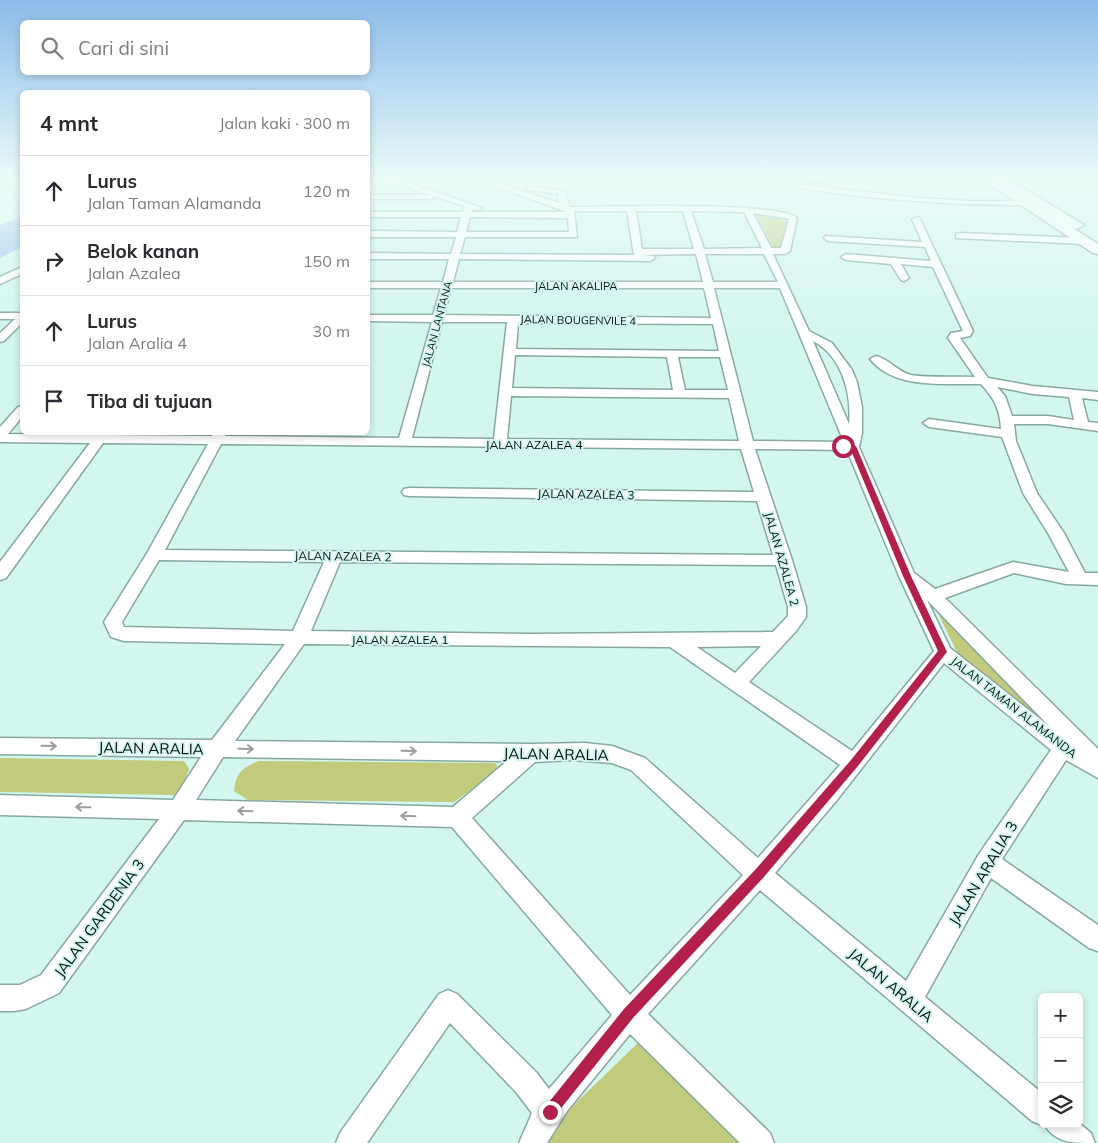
<!DOCTYPE html>
<html lang="id">
<head>
<meta charset="utf-8">
<style>
  :root { --surface:#fff; --page:#f2f2f3; --text:#2b2b33; --muted:#7c7c81; --line:#e1e1e2 }
  body { margin:0; font-family:Mulish,sans-serif; background:var(--page); color:var(--text) }
  .controls { position:absolute; right:15px; bottom:15px; display:grid; overflow:hidden; border-radius:8px; box-shadow:0 2px 8px #0003 }
  .controls button { width:45px; height:45px; display:grid; place-items:center; padding:0; border:0; border-bottom:1px solid var(--line); background:var(--surface); color:var(--text); font:25px sans-serif }
  .stop { position:absolute; width:15px; height:15px; margin:-11px; border:4px solid #b2204b; border-radius:50%; background:#fff }
  .stop.end { background:#b2204b; border-color:#fff; box-shadow:0 1px 5px #0008 }
  .list { margin:0; padding:0; list-style:none }
  h2 { display:flex; justify-content:space-between; align-items:center; height:65px; margin:0; padding:0 20px; font-size:21px }
  h2 small { font-size:16px; font-weight:400; color:var(--muted) }
  .list li { display:grid; grid-template-columns:32px 1fr auto; gap:15px; align-items:center; box-sizing:border-box; height:70px; padding:0 20px; border-top:1px solid var(--line) }
  .list b { display:block; font-size:19px; white-space:nowrap }
  .list p { margin:0; font-size:16px; white-space:nowrap; color:var(--muted) }
  .list em { font-size:16px; font-style:normal; color:var(--muted) }
  .icon { flex:none; width:28px; height:28px; fill:none; stroke:currentColor; stroke-width:2; stroke-linecap:round; stroke-linejoin:round }
  .map { position:relative; flex:none; width:1098px; height:1143px; overflow:hidden }
  .search { position:absolute; background:var(--surface); box-shadow:0 2px 8px #0003; left:20px; top:20px; width:350px; height:55px; display:flex; align-items:center; gap:12px; box-sizing:border-box; padding:0 18px; border-radius:8px; color:var(--muted); font-size:19px }
  .panel { position:absolute; background:var(--surface); box-shadow:0 2px 8px #0003; left:20px; top:90px; width:350px; height:345px; border-radius:8px }
  .map>svg:first-child { display:block }
  .green { fill:#c2ca7c }
  .water { fill:#9fc7f0 }
  .lines { fill:none; stroke-linecap:round; stroke-linejoin:round }
  .minor-casing { stroke:#87a8a1; stroke-width:3 }
  .primary-casing { stroke:#87a8a1; stroke-width:3 }
  .trunk-casing { stroke:#87a8a1; stroke-width:3 }
  .minor { fill:#fff; fill-rule:evenodd }
  .primary { fill:#fff; fill-rule:evenodd }
  .trunk { fill:#fff; fill-rule:evenodd }
  .wall { fill:#92a694 }
  .shaded-wall { fill:#778778 }
  .oneway { stroke:#9b9f9e }
  .route { fill:#b2204b }
  .labels { text-anchor:middle; dominant-baseline:central; stroke-width:4; stroke-linejoin:round; paint-order:stroke }
  .far-street-label { font-size:11px; fill:#040f0d; stroke:#d3f6ef }
  .street-label { font-size:12px; fill:#040f0d; stroke:#d3f6ef }
  .near-street-label { font-size:15px; fill:#040f0d; stroke:#d3f6ef }
</style>
</head>
<body>
<div class="map">
<svg width="1098" height="1143" viewBox="0 0 1098 1143">
  <rect width="100%" height="100%" fill="#d3f6ef"/>
  <!-- green -->
  <g class="green">
    <polygon points="756,214 791,222 786,250 774,250"/>
    <polygon points="933,603 1066,734 987,683 957,652"/>
    <polygon points="0,758 184,761 189,769 183,786 175,795 0,792"/>
    <path d="M259,761l236,2 4,6 -45,33 -206,-2 -14,-9c2,-19 8,-23 25,-30z"/>
    <polygon points="641,1040 745,1143 547,1143 552,1126"/>
  </g>
  <!-- water -->
  <polygon class="water" points="22,217 22,247 0,258 0,225"/>
  <g class="lines">
    <!-- minor casing -->
    <g class="minor-casing">
      <g id="minor">
        <path d="M381,177h12l89,31 -4,2 -6,-1 -1,3h96l-98,-35h12l78,26 -1,-9 -29,-4 -4,-2 4,-2 36,5 5,16c35,0 210,-6 227,11l-7,33 -5,3h-12l36,77 23,12 20,27 5,12 5,25v26l-3,14 55,126 21,16 78,-27 56,10 -21,-39 -25,-40 -21,-56 -73,-10 -6,-4 6,-4 72,10c-1,-20 -7,-31 -20,-45 -36,-1 -86,6 -111,-25l6,-3c13,3 22,16 35,19 19,3 44,1 64,2l-27,-39 3,-5 12,-2 -30,-64 -32,-3 8,14 -5,3 -3,-1 -10,-16 -45,-4 -5,-3 5,-3 85,7 -6,-14 -97,-6 -4,-3 1,-2 97,6 -10,-23 7,-2 54,114 -3,5 -10,2 28,40 45,8 65,6v8l-16,-2 6,24 10,1v8l-50,-7h-34l2,17 21,52 27,40 21,40h13v12l-32,-1 -52,-11 -69,25 153,151v29l-32,-18 -64,99 96,66v26l-9,-3 -98,-70 -66,119 117,96v31h2l-2,1 -10,-4 -272,-231 -112,124 122,119 4,10h-34l-110,-109 -63,77 -20,32h-28l13,-30 -16,-21 -66,-69 -83,120h-31l4,-10 99,-139 9,-4 9,4 79,78 13,17 63,-74 -160,-188 -268,-7 -125,173 -33,16 -12,2h-14v-26h20l21,-10 118,-156 -159,-4v-20l173,5 28,-43 -201,-3v-16l212,2 73,-96 -161,-3 -13,-4 -7,-15 42,-67 62,-111 -105,-1 -97,135 -6,2v-18l90,-119 -90,-1v-15l18,-20 4,-1v11l-14,17 88,1 1,-3h12v3l103,1 2,-4h13l-2,4 174,2 33,-116 -64,-1v-6h65l8,-27h-73v-6h75l6,-23h-81v-6l83,1 5,-17h-88v-6l89,1 4,-15h-93v-5h95l2,-6 -32,-10v3h-65v-4h62l-32,-11h-30v-4h18zM574,211h53l7,44 -174,-1 5,-17h112zM636,211h47l11,38h-52zM691,211l53,1 18,36 -58,1zM753,213l36,6 -8,29h-10zM470,217l98,1 1,14h-103zM696,254l7,28h-250l6,-23 191,2 5,-3 -2,-2 -10,-1zM705,254h59l14,28h-65zM451,288h253l7,30 -267,-3zM714,288h66l64,154 -91,-1zM442,322h65l-13,117 -82,-1zM518,323l195,1 6,27 -203,-2zM813,341c29,15 39,53 36,83zM515,355l152,2 6,33 -161,-2zM678,357h42l8,33h-43zM997,387l36,7 36,3 5,23 -26,-4h-36l-7,-20zM511,396l218,2 10,43 -232,-2zM221,444l520,5 13,43 -345,-4 -5,1 -2,3 2,3 5,1 348,5 16,54 -608,-5zM755,449l92,1 52,126 35,75 -82,100 -103,-69 47,-51 10,-14v-10l-14,-47zM159,560l165,2 -31,69 -169,-4 -2,-5zM340,562l436,3 12,42v9l-15,16 -241,2 -221,-3zM927,600l122,126 -99,-78zM304,644l366,3 170,118 -82,93 -113,-100 -33,-12 -27,-3 -54,1 -296,-3zM761,646l-26,27 -38,-26zM944,663l107,87 -72,104 -73,127 -131,-108 62,-73zM223,757l284,4 -54,46 -257,-7zM572,760l40,3 19,7 112,105 -113,120 -158,-177 63,-56z"/>
        <path d="M666,177h102l30,8 122,13 50,3h54l4,2 -4,2c-53,0 -105,-3 -157,-8 -35,-4 -69,-8 -103,-16 -8,-2 -19,0 -26,-4l-3,2 -60,3z"/>
        <polygon points="959,233 1085,238 1089,241 1085,244 956,238 956,234"/>
        <polygon points="22,267 22,274 0,284 0,277"/>
        <polygon points="0,313 22,313 22,323 4,341 0,342 0,333 15,319 0,319"/>
        <path d="M1079,1123l12,10 4,10c-23,0 -40,0 -51,-19z"/>
      </g>
    </g>
    <!-- primary casing -->
    <g class="primary-casing">
      <polygon id="primary" points="979,177 993,177 1098,244 1098,254 1093,253"/>
    </g>
    <!-- trunk casing -->
    <g class="trunk-casing">
      <polygon id="trunk" points="990,177 1005,177 1084,225 1077,229 1063,225"/>
    </g>
    <!-- minor -->
    <use href="#minor" class="minor"/>
    <!-- primary -->
    <use href="#primary" class="primary"/>
    <!-- trunk -->
    <use href="#trunk" class="trunk"/>
  </g>
  <!-- wall -->
  <polygon class="wall" points="796,177 834,177 828,186 795,182"/>
  <!-- shaded-wall -->
  <polygon class="shaded-wall" points="830,177 834,177 828,186"/>
  <!-- one-way arrows -->
  <defs><path id="oneway-shaft" d="M-6 0H5M1.5-3L5.5 0L1.5 3" fill="none" stroke-width="1.6" stroke-linecap="round" stroke-linejoin="round" transform="scale(1.25)"/></defs>
  <g class="oneway">
    <use href="#oneway-shaft" transform="translate(49 746) rotate(1)"/>
    <use href="#oneway-shaft" transform="translate(246 749) rotate(1)"/>
    <use href="#oneway-shaft" transform="translate(409 751) rotate(1)"/>
    <use href="#oneway-shaft" transform="translate(83 807) rotate(-179)"/>
    <use href="#oneway-shaft" transform="translate(245 811) rotate(-178)"/>
    <use href="#oneway-shaft" transform="translate(408 816) rotate(-178)"/>
  </g>
  <!-- sky -->
  <linearGradient id="sky" x2="0" y2="1"><stop stop-color="#8bbceb"/><stop offset="0.53" stop-color="#ebfbf8"/><stop offset="1" stop-color="#ebfbf8" stop-opacity="0"/></linearGradient>
  <rect width="1098" height="337" fill="url(#sky)"/>
  <!-- route -->
  <polygon class="route" points="843,444 856,446 911,576 947,652 858,766 763,878 633,1018 554,1117 550,1119 545,1117 542,1112 545,1107 624,1009 755,870 851,760 938,651 903,576 850,448 840,447 839,446"/>
  <g class="labels">
    <!-- far-street labels -->
    <g class="far-street-label">
      <text x="576" y="286">JALAN AKALIPA</text>
      <text transform="translate(578 320) rotate(1)">JALAN BOUGENVILE 4</text>
      <text transform="translate(437 324) rotate(-75)">JALAN LANTANA</text>
    </g>
    <!-- street labels -->
    <g class="street-label">
      <text x="534" y="444">JALAN AZALEA 4</text>
      <text transform="translate(586 494) rotate(1)">JALAN AZALEA 3</text>
      <text transform="translate(343 556) rotate(1)">JALAN AZALEA 2</text>
      <text transform="translate(782 559) rotate(74)">JALAN AZALEA 2</text>
      <text x="400" y="639">JALAN AZALEA 1</text>
      <text transform="translate(1014 707) rotate(38)">JALAN TAMAN ALAMANDA</text>
    </g>
    <!-- near-street labels -->
    <g class="near-street-label">
      <text transform="translate(151 748) rotate(1)">JALAN ARALIA</text>
      <text transform="translate(556 754) rotate(1)">JALAN ARALIA</text>
      <text transform="translate(983 873) rotate(-59)">JALAN ARALIA 3</text>
      <text transform="translate(99 918) rotate(-54)">JALAN GARDENIA 3</text>
      <text transform="translate(891 985) rotate(40)">JALAN ARALIA</text>
    </g>
  </g>
</svg>
<div class="controls">
<button>+</button>
<button>−</button>
<button><svg class="icon" aria-label="layers" viewBox="0 0 24 24"><path d="M12 4l9 5-9 5-9-5zM3 14l9 5 9-5"/></svg></button>
</div>
<div class="stop" style="left:843px;top:446px"></div>
<div class="stop end" style="left:550px;top:1112px"></div>
<div class="search"><svg class="icon" aria-label="search" viewBox="0 0 24 24"><circle cx="10" cy="10" r="6"/><path d="M15 15l6 6"/></svg>Cari di sini</div>
<section class="panel">
<h2>4 mnt<small>Jalan kaki · 300 m</small></h2>
<ul class="list">
<li><svg class="icon" aria-label="ahead" viewBox="0 0 24 24"><path d="M12 20V5M6 11l6-6 6 6"/></svg><div><b>Lurus</b><p>Jalan Taman Alamanda</p></div><em>120 m</em></li>
<li><svg class="icon" aria-label="right" viewBox="0 0 24 24"><path d="M7 20v-9h11M14 6l5 5-5 5"/></svg><div><b>Belok kanan</b><p>Jalan Azalea</p></div><em>150 m</em></li>
<li><svg class="icon" aria-label="ahead" viewBox="0 0 24 24"><path d="M12 20V5M6 11l6-6 6 6"/></svg><div><b>Lurus</b><p>Jalan Aralia 4</p></div><em>30 m</em></li>
<li><svg class="icon" aria-label="arrive" viewBox="0 0 24 24"><path d="M6 21V4h12l-3 4 3 4H6"/></svg><div><b>Tiba di tujuan</b></div></li>
</ul>
</section>
</div>
</body>
</html>
